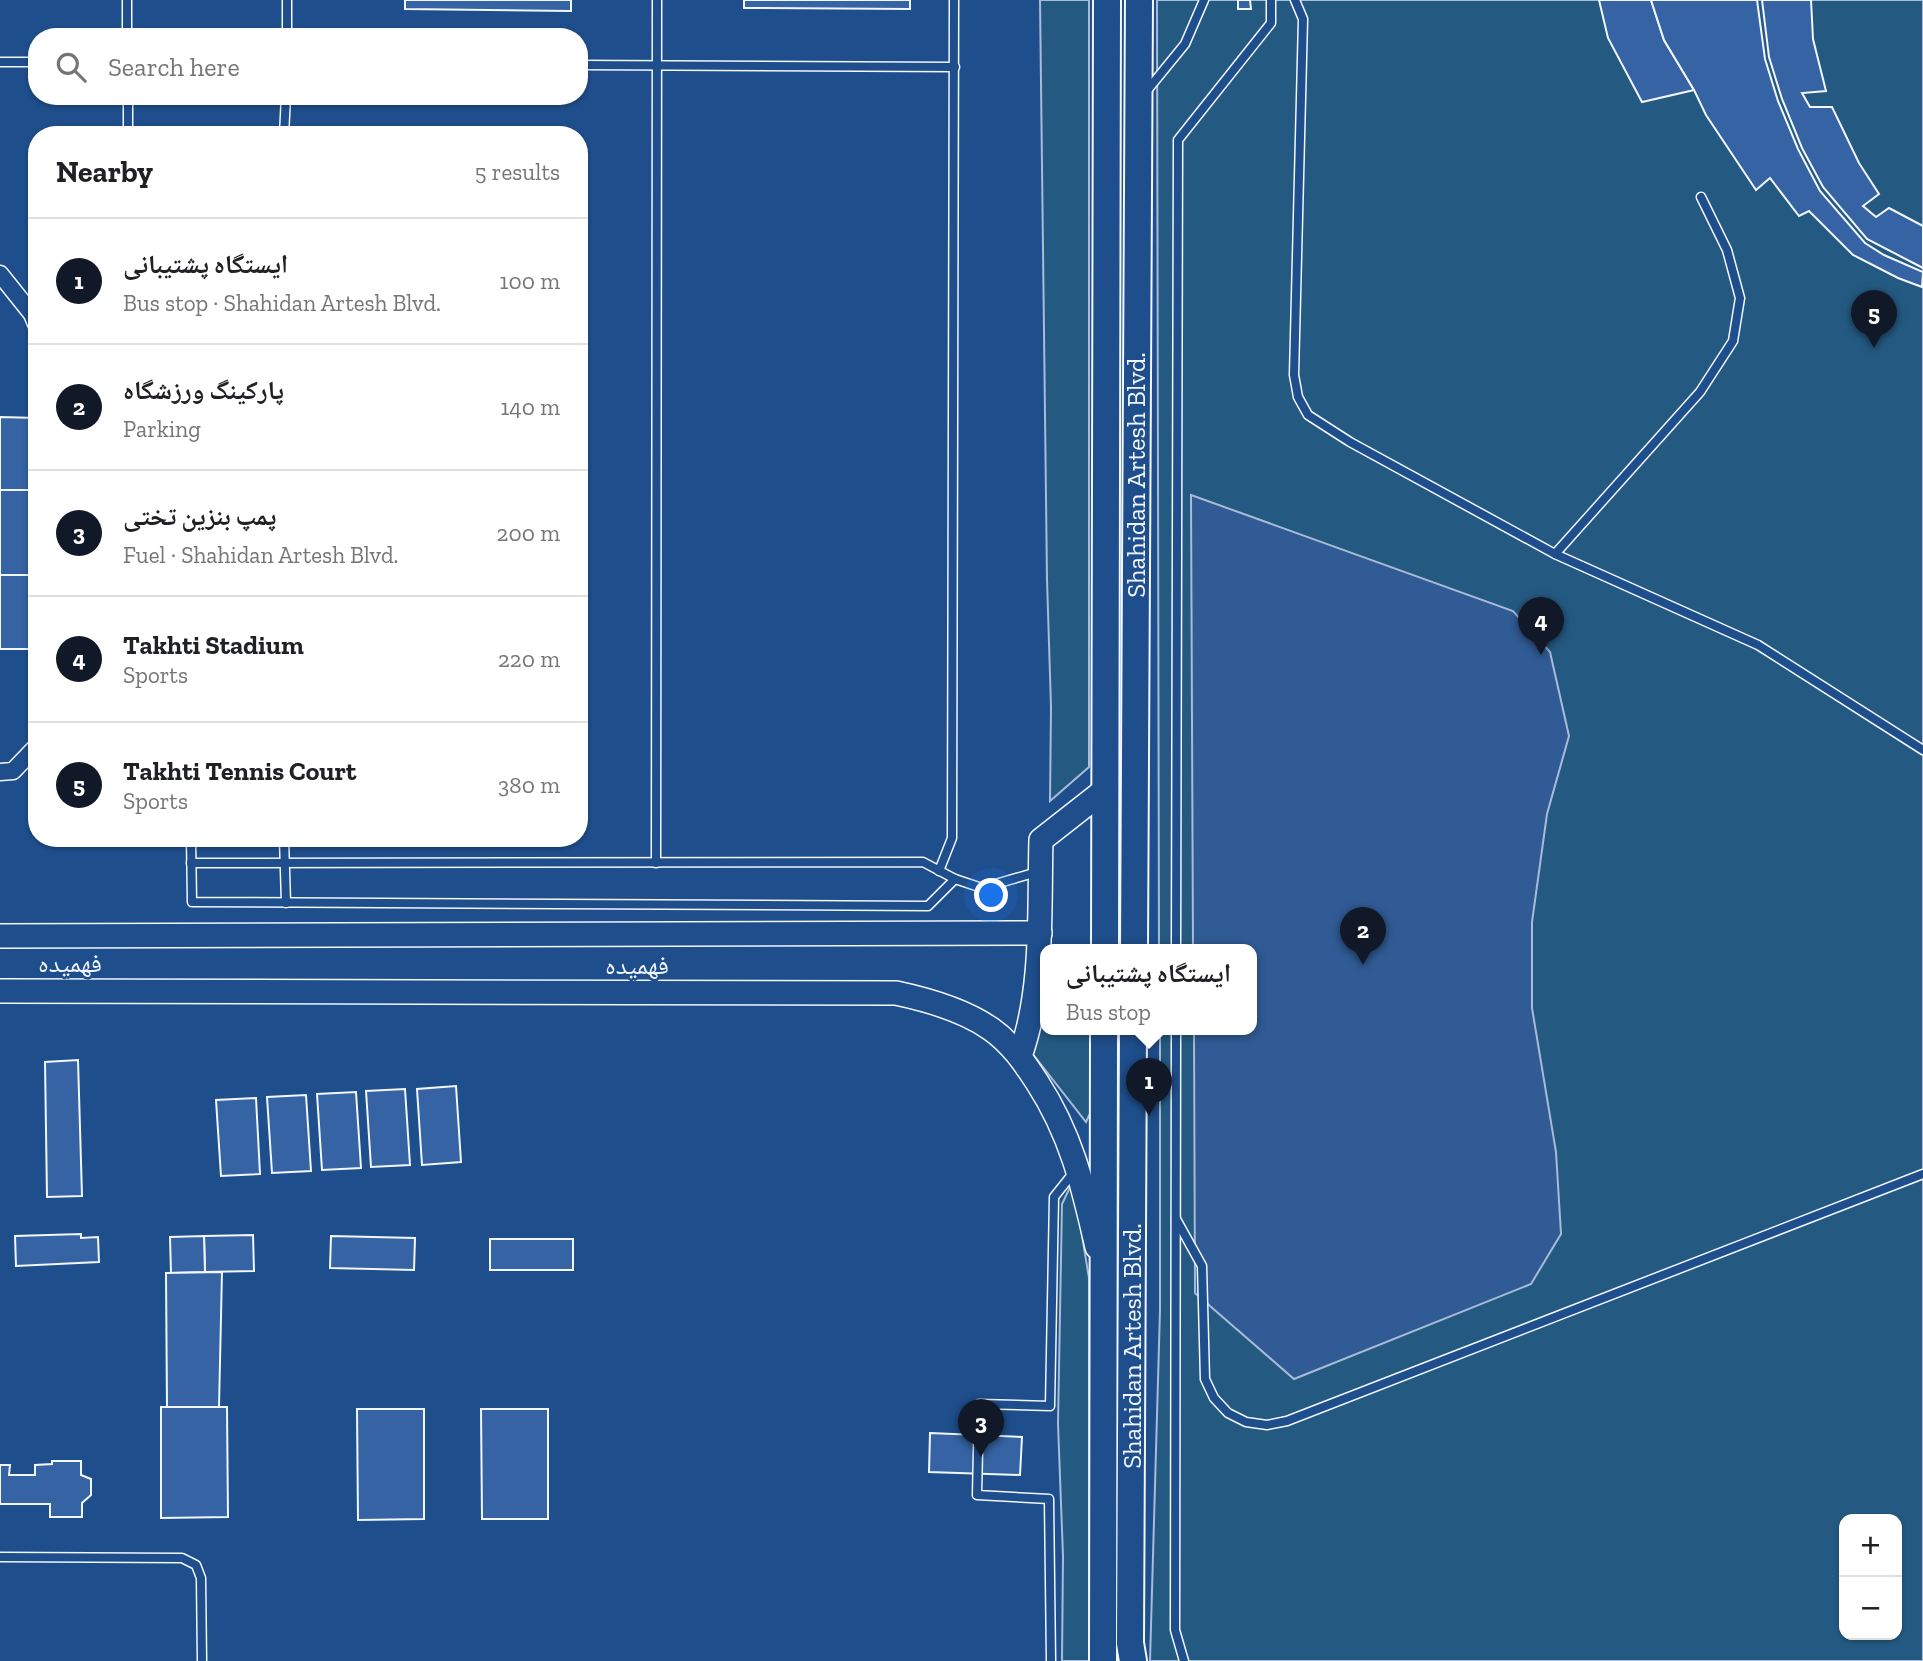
<!DOCTYPE html>
<html lang="en">
<head>
<meta charset="utf-8">
<style>
  :root { --surface:#fff; --page:#f6f6f6; --text:#202124; --muted:#757577; --line:#e0e0e0; --accent:#111827 }
  body { margin:0; font-family:"Zilla Slab","Noto Naskh Arabic",serif; background:var(--page); color:var(--text) }
  .controls { position:absolute; right:21px; bottom:21px; display:grid; overflow:hidden; border-radius:14px; box-shadow:0 2px 5px #0004 }
  .controls button { width:63px; height:63px; display:grid; place-items:center; padding:0; border:0; border-bottom:2px solid var(--line); background:var(--surface); color:var(--text); font:35px sans-serif }
  .you { position:absolute; left:992px; top:896px; width:24px; height:24px; margin:-18px; border:5px solid #fff; border-radius:50%; background:#1a73e8; box-shadow:0 0 0 10px #1a73e833 }
  .badge { display:grid; place-items:center; width:46px; height:46px; border-radius:50%; background:var(--accent); color:#fff; font-size:23px; font-weight:700 }
  .pin { position:absolute; translate:-50% -58px; filter:drop-shadow(0 2px 4px #0008) }
  .pin::after { content:''; position:absolute; top:37px; width:24px; height:21px; background:inherit; clip-path:polygon(0 0,100% 0,50% 100%) }
  .popup { position:absolute; left:1040px; top:944px; width:217px; height:91px; box-sizing:border-box; display:grid; place-content:center; border-radius:14px; background:var(--surface); filter:drop-shadow(0 2px 5px #0005); font-size:23px; white-space:nowrap; color:var(--muted) }
  .popup b { font-size:26px; color:var(--text) }
  .popup::after { content:''; position:absolute; left:50%; top:100%; margin-left:-14px; border:14px solid transparent; border-top-color:var(--surface) }
  .list { margin:0; padding:0; list-style:none }
  h2 { display:flex; justify-content:space-between; align-items:center; height:91px; margin:0; padding:0 28px; font-size:30px }
  h2 small { font-size:23px; font-weight:400; color:var(--muted) }
  .list li { display:grid; grid-template-columns:46px 1fr auto; gap:21px; align-items:center; box-sizing:border-box; height:126px; padding:0 28px; border-top:2px solid var(--line) }
  .list b { display:block; font-size:26px; white-space:nowrap }
  .list p { margin:0; font-size:23px; white-space:nowrap; color:var(--muted) }
  .list em { font-size:23px; font-style:normal; color:var(--muted) }
  .icon { flex:none; width:38px; height:38px; fill:none; stroke:currentColor; stroke-width:2; stroke-linecap:round; stroke-linejoin:round }
  .map { position:relative; flex:none; width:1923px; height:1661px; overflow:hidden }
  .search { position:absolute; background:var(--surface); box-shadow:0 2px 5px #0004; left:28px; top:28px; width:560px; height:77px; display:flex; align-items:center; gap:18px; box-sizing:border-box; padding:0 24px; border-radius:28px; color:var(--muted); font-size:26px }
  .panel { position:absolute; background:var(--surface); box-shadow:0 2px 5px #0004; left:28px; top:126px; width:560px; height:721px; border-radius:28px }
  .map>svg:first-child { display:block }
  .green { fill:#245a82; stroke:#a8bbd7; stroke-width:2; fill-rule:evenodd }
  .parking { fill:#305b95; stroke:#a8bbd7; stroke-width:2 }
  .building { fill:#3563a3; stroke:#f2f6ff; stroke-width:2 }
  .lines { fill:none; stroke-linecap:round; stroke-linejoin:round }
  .lane-casing { stroke:#f2f6ff; stroke-width:11 }
  .street-casing { stroke:#f2f6ff; stroke-width:19 }
  .secondary-casing { stroke:#f2f6ff; stroke-width:26 }
  .primary-casing { stroke:#f2f6ff; stroke-width:30 }
  .lane { stroke:#1f4e8c; stroke-width:8 }
  .street { stroke:#1f4e8c; stroke-width:16 }
  .secondary { stroke:#1f4e8c; stroke-width:23 }
  .primary { stroke:#1f4e8c; stroke-width:26 }
  .labels { text-anchor:middle; dominant-baseline:central; stroke-width:5; stroke-linejoin:round; paint-order:stroke }
  .street-label { font-size:26px; fill:#f2f6ff; stroke:#1f4e8c }
</style>
</head>
<body>
<div class="map">
<svg width="1923" height="1661" viewBox="0 0 1923 1661">
  <rect width="100%" height="100%" fill="#1f4e8c"/>
  <!-- green -->
  <g class="green">
    <polygon points="1040,0 1089,0 1089,767 1050,801 1051,707 1047,580"/>
    <path d="M1157,0h766v1661h-773l10,-351v-280h92v-80h-93zM1844,1519h53v116h-53z"/>
    <polygon points="1046,957 1046,1030 1093,1030 1094,1105 1086,1122 1032,1053"/>
    <polygon points="1073,1181 1089,1278 1089,1661 1062,1661 1063,1556 1058,1424 1062,1204"/>
  </g>
  <!-- parking -->
  <polygon class="parking" points="1191,495 1513,611 1550,652 1569,736 1547,814 1532,922 1532,1008 1556,1152 1561,1234 1531,1284 1294,1379 1195,1293 1194,1030 1252,1030 1252,950 1193,950"/>
  <!-- building -->
  <g class="building">
    <polygon points="405,0 571,0 571,11 405,9"/>
    <polygon points="744,0 910,0 910,9 744,8"/>
    <polygon points="1238,0 1250,0 1251,9 1238,9"/>
    <polygon points="1599,0 1651,0 1664,40 1694,90 1642,102 1608,38"/>
    <polygon points="1651,0 1757,0 1765,59 1778,101 1798,149 1820,191 1865,243 1884,255 1923,272 1922,287 1898,278 1853,255 1809,211 1799,216 1770,178 1756,190 1706,115 1694,90 1664,40"/>
    <polygon points="1762,0 1811,0 1813,39 1826,91 1802,93 1810,107 1832,107 1859,163 1879,194 1863,206 1876,217 1889,208 1923,226 1923,268 1867,239 1823,187 1802,148 1782,99 1769,57"/>
    <polygon points="0,417 37,418 35,493 30,490 0,490"/>
    <polygon points="0,490 30,490 29,575 0,575"/>
    <rect x="0" y="575" width="37" height="74"/>
    <polygon points="78,1060 82,1196 47,1197 45,1062"/>
    <polygon points="456,1086 461,1162 422,1165 417,1089"/>
    <polygon points="405,1089 410,1165 371,1167 366,1091"/>
    <polygon points="356,1092 361,1168 322,1170 317,1094"/>
    <polygon points="306,1095 311,1171 272,1173 267,1097"/>
    <polygon points="256,1098 260,1174 221,1176 216,1100"/>
    <polygon points="81,1234 81,1238 98,1237 99,1262 16,1266 15,1236"/>
    <polygon points="253,1235 254,1271 205,1272 204,1236"/>
    <polygon points="204,1236 205,1272 171,1273 170,1237"/>
    <polygon points="331,1236 415,1238 414,1270 330,1268"/>
    <rect x="490" y="1239" width="83" height="31"/>
    <polygon points="222,1272 219,1407 167,1407 166,1273"/>
    <polygon points="161,1407 227,1407 228,1517 161,1518"/>
    <polygon points="357,1409 424,1409 424,1519 358,1520"/>
    <polygon points="481,1409 548,1409 548,1519 482,1519"/>
    <polygon points="930,1433 1022,1437 1020,1475 929,1472"/>
    <polygon points="52,1461 81,1461 81,1475 91,1479 91,1495 82,1503 82,1517 50,1517 50,1504 0,1504 0,1465 10,1465 9,1475 35,1475 35,1465 52,1464"/>
  </g>
  <g class="lines">
    <!-- lane casing -->
    <g class="lane-casing">
      <g id="lane">
        <polyline points="127,0 127,37"/>
        <polyline points="1295,0 1303,19 1294,375 1298,397 1308,415 1350,442 1555,554 1758,645 1923,750"/>
        <polyline points="287,37 287,0"/>
        <polyline points="0,62 37,62"/>
        <polyline points="579,65 955,67"/>
        <polyline points="1145,93 1185,44 1204,0"/>
        <polyline points="128,96 128,135"/>
        <polyline points="284,135 286,96"/>
        <polyline points="1555,554 1700,392 1733,341 1740,298 1727,250 1701,197"/>
        <polyline points="191,838 192,902 928,906 955,879"/>
        <polyline points="284,838 286,903"/>
        <polyline points="191,863 923,862 955,879 982,888 1037,872"/>
        <polyline points="656,863 657,0"/>
        <polyline points="939,871 952,838 954,0"/>
        <polyline points="1176,950 1178,140 1271,23 1271,0"/>
        <polyline points="1176,1030 1175,1630 1184,1661"/>
        <polyline points="1176,1219 1202,1266 1205,1379 1214,1398 1228,1413 1246,1422 1267,1425 1287,1421 1923,1174"/>
        <polyline points="0,1557 182,1558 196,1565 201,1578 202,1661"/>
        <polyline points="1051,1661 1049,1499 977,1495 979,1404 1050,1406 1054,1197 1074,1172"/>
      </g>
    </g>
    <!-- street casing -->
    <g class="street-casing">
      <g id="street">
        <polyline points="0,274 32,314 37,326"/>
        <polyline points="0,772 13,771 37,746"/>
      </g>
    </g>
    <!-- secondary casing -->
    <g class="secondary-casing">
      <g id="secondary">
        <polyline points="0,936 1040,933"/>
        <path d="M0,991l896,2c33,7 68,17 95,36 20,14 33,33 46,53 35,54 46,104 60,165"/>
        <path d="M1020,1056c24,-67 19,-146 21,-216l65,-51"/>
      </g>
    </g>
    <!-- primary casing -->
    <g class="primary-casing">
      <g id="primary">
        <polyline points="1105,950 1107,0"/>
        <polyline points="1134,950 1139,0"/>
        <polyline points="1103,1661 1104,1030"/>
        <polyline points="1133,1661 1130,1643 1133,1030"/>
      </g>
    </g>
    <!-- lane -->
    <use href="#lane" class="lane"/>
    <!-- street -->
    <use href="#street" class="street"/>
    <!-- secondary -->
    <use href="#secondary" class="secondary"/>
    <!-- primary -->
    <use href="#primary" class="primary"/>
  </g>
  <g class="labels">
    <!-- street labels -->
    <g class="street-label">
      <text transform="translate(1136 475) rotate(-90)">Shahidan Artesh Blvd.</text>
      <text x="70" y="963">فهمیده</text>
      <text x="637" y="965">فهمیده</text>
      <text transform="translate(1132 1346) rotate(-90)">Shahidan Artesh Blvd.</text>
    </g>
  </g>
</svg>
<div class="controls">
<button>+</button>
<button>−</button>
</div>
<div class="you"></div>
<div class="pin badge" style="left:1149px;top:1116px">1</div>
<div class="popup"><b>ایستگاه پشتیبانی</b>Bus stop</div>
<div class="pin badge" style="left:1363px;top:965px">2</div>
<div class="pin badge" style="left:981px;top:1457px">3</div>
<div class="pin badge" style="left:1541px;top:655px">4</div>
<div class="pin badge" style="left:1874px;top:348px">5</div>
<div class="search"><svg class="icon" aria-label="search" viewBox="0 0 24 24"><circle cx="10" cy="10" r="6"/><path d="M15 15l6 6"/></svg>Search here</div>
<section class="panel">
<h2>Nearby<small>5 results</small></h2>
<ul class="list">
<li><span class="badge">1</span><div><b>ایستگاه پشتیبانی</b><p>Bus stop · Shahidan Artesh Blvd.</p></div><em>100 m</em></li>
<li><span class="badge">2</span><div><b>پارکینگ ورزشگاه</b><p>Parking</p></div><em>140 m</em></li>
<li><span class="badge">3</span><div><b>پمپ بنزین تختی</b><p>Fuel · Shahidan Artesh Blvd.</p></div><em>200 m</em></li>
<li><span class="badge">4</span><div><b>Takhti Stadium</b><p>Sports</p></div><em>220 m</em></li>
<li><span class="badge">5</span><div><b>Takhti Tennis Court</b><p>Sports</p></div><em>380 m</em></li>
</ul>
</section>
</div>
</body>
</html>
